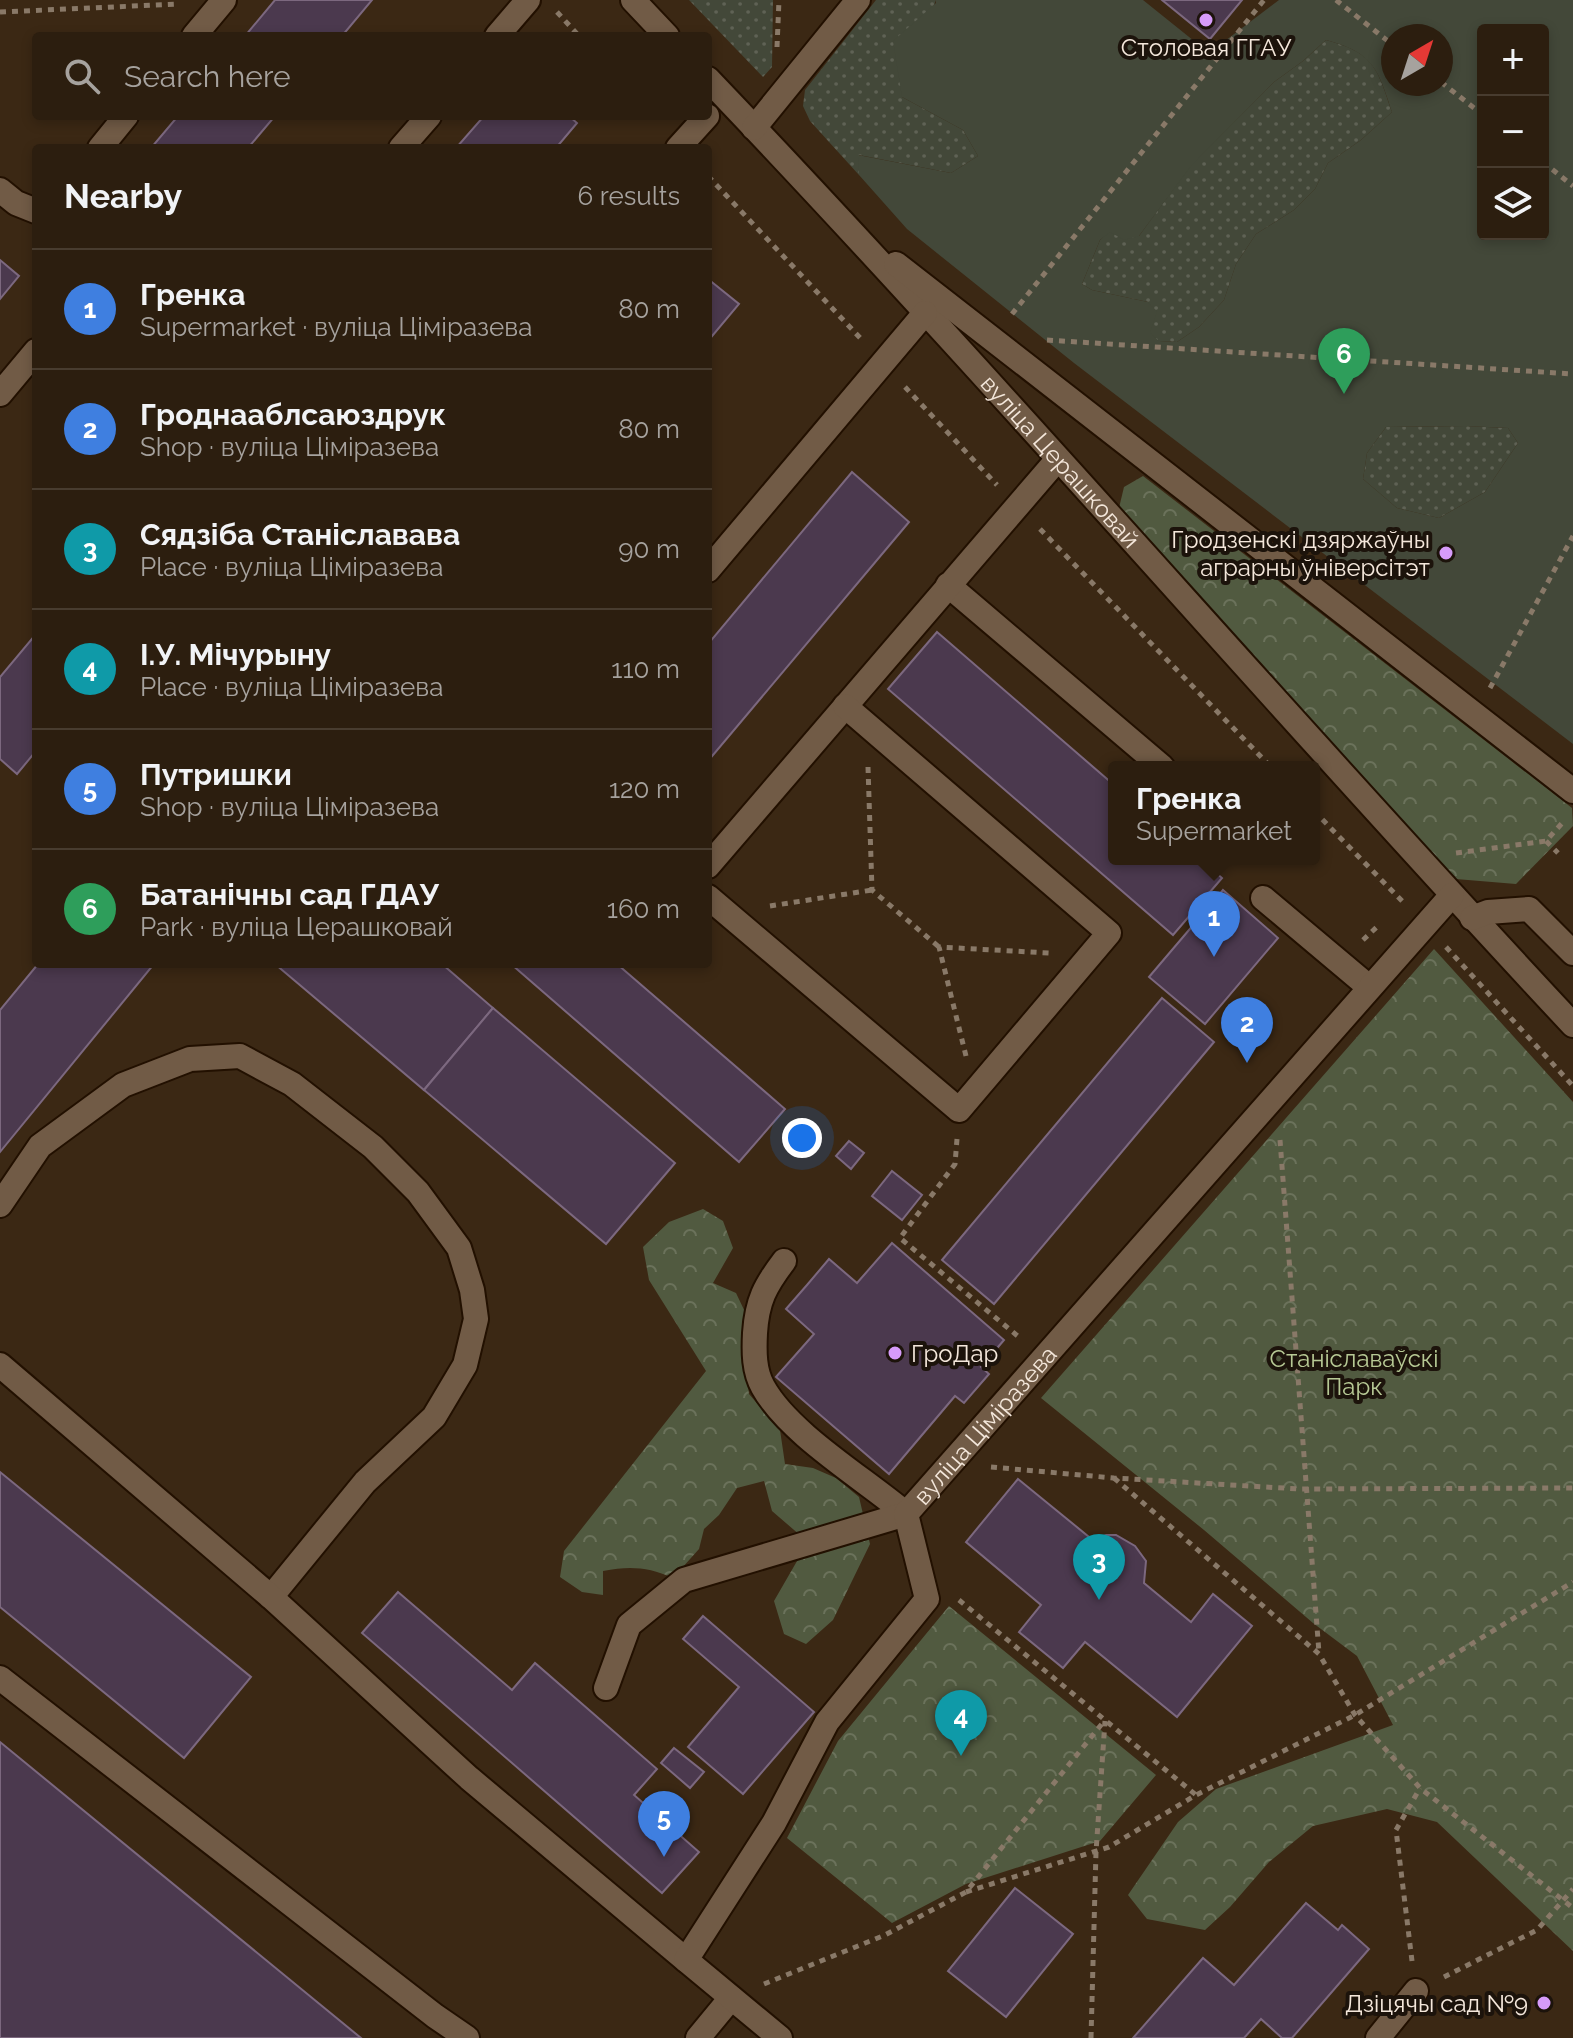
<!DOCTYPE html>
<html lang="en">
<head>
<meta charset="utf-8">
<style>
  :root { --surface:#2c1e0f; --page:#382b1d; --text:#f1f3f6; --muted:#a6a29e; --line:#483c2f; --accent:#2563eb }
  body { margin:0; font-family:Raleway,sans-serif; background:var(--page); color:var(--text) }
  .controls { position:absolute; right:24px; top:24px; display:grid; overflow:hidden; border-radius:8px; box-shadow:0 4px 12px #0003 }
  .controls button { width:72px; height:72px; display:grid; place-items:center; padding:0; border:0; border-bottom:2px solid var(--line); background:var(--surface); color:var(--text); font:40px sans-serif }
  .compass { position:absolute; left:1381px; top:24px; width:72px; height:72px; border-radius:50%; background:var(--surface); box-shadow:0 4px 12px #0003; rotate:39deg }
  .you { position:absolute; left:802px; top:1138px; width:28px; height:28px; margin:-20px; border:6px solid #fff; border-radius:50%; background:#1a73e8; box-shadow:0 0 0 12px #1a73e833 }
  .badge { display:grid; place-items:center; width:52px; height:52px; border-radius:50%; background:var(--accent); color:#fff; font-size:26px; font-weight:700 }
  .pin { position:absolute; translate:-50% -66px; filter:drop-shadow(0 2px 4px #0008) }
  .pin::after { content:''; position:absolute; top:42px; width:28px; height:24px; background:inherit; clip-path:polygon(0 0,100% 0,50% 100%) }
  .popup { position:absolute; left:1108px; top:761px; width:212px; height:104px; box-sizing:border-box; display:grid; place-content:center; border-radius:8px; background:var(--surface); filter:drop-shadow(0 2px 6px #0005); font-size:26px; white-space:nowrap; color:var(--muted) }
  .popup b { font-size:30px; color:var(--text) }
  .popup::after { content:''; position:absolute; left:50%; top:100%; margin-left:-16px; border:16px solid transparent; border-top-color:var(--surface) }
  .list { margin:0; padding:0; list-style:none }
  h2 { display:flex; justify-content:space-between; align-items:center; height:104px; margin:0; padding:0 32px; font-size:34px }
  h2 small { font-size:26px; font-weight:400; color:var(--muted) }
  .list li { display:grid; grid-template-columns:52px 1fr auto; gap:24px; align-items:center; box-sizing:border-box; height:120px; padding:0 32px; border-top:2px solid var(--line) }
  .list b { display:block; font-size:30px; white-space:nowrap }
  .list p { margin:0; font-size:26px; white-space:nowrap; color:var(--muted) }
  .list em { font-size:26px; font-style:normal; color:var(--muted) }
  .icon { flex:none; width:44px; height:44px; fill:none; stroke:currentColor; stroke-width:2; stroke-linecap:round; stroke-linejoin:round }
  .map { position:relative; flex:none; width:1573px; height:2038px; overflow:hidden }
  .search { position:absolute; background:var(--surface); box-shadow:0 4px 12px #0003; left:32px; top:32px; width:680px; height:88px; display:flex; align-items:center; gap:20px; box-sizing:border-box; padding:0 28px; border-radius:8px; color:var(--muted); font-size:30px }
  .panel { position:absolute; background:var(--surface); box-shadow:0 4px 12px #0003; left:32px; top:144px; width:680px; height:824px; border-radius:8px }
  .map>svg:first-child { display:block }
  .grass { fill:url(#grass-dots) }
  .forest { fill:url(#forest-crowns) }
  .green { fill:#434839; fill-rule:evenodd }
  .building { fill:#4b394e; stroke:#7c687f; stroke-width:2 }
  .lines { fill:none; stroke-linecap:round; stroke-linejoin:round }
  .minor-casing { stroke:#221000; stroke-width:28 }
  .path { stroke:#897968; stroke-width:5; stroke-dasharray:6 6; stroke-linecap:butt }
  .minor { stroke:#715b46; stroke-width:24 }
  .poi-dot { fill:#d69bfa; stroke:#1c130b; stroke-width:3 }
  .labels { text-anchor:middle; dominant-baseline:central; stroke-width:8; stroke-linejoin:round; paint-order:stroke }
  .poi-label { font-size:24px; fill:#f4e7db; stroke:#1c130b; text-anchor:end }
  .street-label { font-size:24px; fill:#f4e7db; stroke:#1c130b }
  .park-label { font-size:24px; fill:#b7c995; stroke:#1c130b }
</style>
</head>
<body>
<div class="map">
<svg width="1573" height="2038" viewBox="0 0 1573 2038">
  <defs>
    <pattern id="grass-dots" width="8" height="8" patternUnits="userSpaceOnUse" patternTransform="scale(2)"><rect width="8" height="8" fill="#434839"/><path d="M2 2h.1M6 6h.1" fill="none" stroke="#5f6255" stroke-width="1.8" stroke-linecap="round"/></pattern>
    <pattern id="forest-crowns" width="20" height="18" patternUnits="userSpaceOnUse" patternTransform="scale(2)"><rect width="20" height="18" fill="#515a40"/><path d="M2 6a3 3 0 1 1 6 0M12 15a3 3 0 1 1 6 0" fill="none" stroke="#6b725b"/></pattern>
  </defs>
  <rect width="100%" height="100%" fill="#3b2814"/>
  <!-- grass -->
  <g class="grass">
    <polygon points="689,0 773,0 772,67 763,77"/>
    <polygon points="876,0 936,0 902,97 963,130 978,156 951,173 859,155 859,175 810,121 803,106 805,90"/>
    <path d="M1326,40c48,13 51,27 66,72l-31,28 -33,23 -13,26 -21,21 -38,24 -20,30 -12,36 -25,27 -22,15 -19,-1 -8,-7 -2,-32 -56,-12 -10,-6 18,-44 9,-9 30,5 51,-70 84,-84 29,-21z"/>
    <polygon points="1465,426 1508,428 1518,443 1485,492 1439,518 1397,508 1363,479 1367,453 1386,427"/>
  </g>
  <!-- forest -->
  <g class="forest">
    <polygon points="1143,476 1572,808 1573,826 1516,884 1456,879 1119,508 1124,487"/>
    <polygon points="1434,949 1573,1102 1573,1951 1437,1822 1387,1809 1313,1826 1269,1862 1230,1907 1205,1930 1147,1919 1128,1895 1178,1822 1216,1789 1393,1725 1357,1656 1313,1623 1204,1530 1041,1398"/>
    <path d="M703,1209l20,12 10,27 -20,35 23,10 10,21 -4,23 7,57 31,36 5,34 28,4 23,10 23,19 11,47 -37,76 -27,24 -22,-10 -10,-33 34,-59 -36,-31 -8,-30 -27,7 -18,27 -15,14 -5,20 -26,29c-25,-11 -43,-12 -70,-7v24l-21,-3 -22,-15 4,-26 142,-180 -57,-91 -6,-33 26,-25z"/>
    <polygon points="949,1606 1156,1775 1100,1841 966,1884 892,1923 787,1838 838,1741"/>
  </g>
  <!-- green -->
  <path class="green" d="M936,0h207l66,53 70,-53h294v744l-499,-381 -167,-134 -48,-54 -1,-20 93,18 27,-17 -15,-26 -61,-33 -9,-56 43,-38zM1483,30h60v204h-60zM1393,36h48v48h-48zM1326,40c47,13 52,28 66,72l-31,28 -33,23 -13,26 -21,21 -38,24 -20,30 -12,36 -25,27 -22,15 -18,-1 -9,-8 7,-21 -9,-10 -56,-12 -10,-6 18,-44 10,-8 14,8 15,-4 52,-70 83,-84 29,-21zM1464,426l44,2 10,15 -33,49 -46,26 -42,-10 -34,-29 4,-26 19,-26z"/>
  <!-- building -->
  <g class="building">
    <polygon points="275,0 372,0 342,36 245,36"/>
    <polygon points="1162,0 1242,0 1210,39"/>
    <polygon points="178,116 275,116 248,148 151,148"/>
    <polygon points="484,116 569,116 577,123 556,148 456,148"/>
    <polygon points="0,260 19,276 0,299"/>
    <polygon points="708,279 739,304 708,341"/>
    <polygon points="852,472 909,522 708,761 708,644"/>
    <polygon points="937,632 1114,785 1114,859 1200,859 1222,878 1173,935 888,689"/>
    <polygon points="36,634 36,751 17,774 0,759 0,677"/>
    <polygon points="1223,890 1278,938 1205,1024 1149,977"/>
    <polygon points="38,964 154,964 0,1152 0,1010"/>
    <polygon points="275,964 442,964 493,1008 424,1090"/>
    <polygon points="511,964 617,964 785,1109 739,1162"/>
    <polygon points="1162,998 1214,1042 994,1304 942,1260"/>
    <polygon points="493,1008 675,1163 606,1244 424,1090"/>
    <polygon points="849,1141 864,1153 851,1169 836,1156"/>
    <polygon points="892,1171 922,1195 902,1220 872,1196"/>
    <polygon points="892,1243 1004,1340 981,1367 989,1374 964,1403 955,1396 889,1474 776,1377 814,1334 786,1309 807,1285 829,1259 857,1283"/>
    <polygon points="0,1472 251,1677 184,1758 0,1607"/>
    <polygon points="1018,1479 1094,1541 1106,1535 1116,1535 1135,1546 1146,1561 1144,1583 1191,1622 1213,1594 1252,1626 1177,1717 1085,1642 1063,1668 1019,1632 1041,1605 966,1542"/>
    <polygon points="398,1592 512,1690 535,1663 657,1769 634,1795 699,1852 662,1893 362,1633"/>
    <polygon points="703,1616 814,1712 743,1794 688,1747 739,1687 683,1639"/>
    <polygon points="0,1742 361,2038 0,2038"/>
    <polygon points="674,1748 704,1772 690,1788 661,1763"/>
    <polygon points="1015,1888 1073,1934 1006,2017 948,1971"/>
    <polygon points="1306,1903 1338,1930 1342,1925 1369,1949 1292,2038 1282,2038 1261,2019 1244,2038 1133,2038 1203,1958 1234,1985"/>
  </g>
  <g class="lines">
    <!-- minor casing -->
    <g class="minor-casing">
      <g id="minor">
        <polyline points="633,0 667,36"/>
        <polyline points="194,36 224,0"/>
        <polyline points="497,36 528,0"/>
        <path id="s1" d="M708,79c295,309 573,634 865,946"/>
        <polyline points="754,128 858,0"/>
        <polyline points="100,148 126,116"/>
        <polyline points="401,148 429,116"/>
        <polyline points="678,148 707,116"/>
        <polyline points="0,190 16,203 36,211"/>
        <polyline points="896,264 1573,791"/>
        <polyline points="0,394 36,351"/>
        <polyline points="708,570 925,313"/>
        <polyline points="948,585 1162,767"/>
        <polyline points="708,866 1057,460"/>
        <polyline points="708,897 959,1110 1109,933 845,706"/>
        <polyline points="1263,898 1369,987"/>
        <polyline points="1472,918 1488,912 1529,909 1573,953"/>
        <polyline points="0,1205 40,1146 123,1085 190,1059 240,1056 292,1084 373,1147 418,1192 459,1248 472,1290 476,1319 465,1365 434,1417 365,1482 271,1597"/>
        <path d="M784,1261c-19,25 -27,40 -29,72 -1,19 -1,38 8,54 26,47 102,92 143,127"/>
        <polyline points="0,1365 271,1597 469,1778 686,1960"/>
        <polyline points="0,1678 435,2016 467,2038"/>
        <polyline points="606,1688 629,1625 684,1580 906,1514"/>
        <polyline points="698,2038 731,1998"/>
        <path id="s2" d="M780,2038l-94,-78 88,-137 53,-101 100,-123 -21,-85 546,-619"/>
        <polyline points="1378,2038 1416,1991"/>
      </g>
    </g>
    <!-- path -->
    <g class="path">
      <polyline points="1336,0 1393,45"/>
      <polyline points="0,12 179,4"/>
      <polyline points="557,12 579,36"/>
      <polyline points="777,47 779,0"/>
      <polyline points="1441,82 1483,115"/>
      <polyline points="1543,162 1573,186"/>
      <polyline points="708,176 863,341"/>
      <polyline points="1012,314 1264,0"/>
      <polyline points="1047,340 1573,374"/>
      <polyline points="905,387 997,485"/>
      <polyline points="1040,529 1271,767"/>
      <polyline points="1490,688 1573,536"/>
      <polyline points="868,767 872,890 939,947"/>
      <polyline points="1314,811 1403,902"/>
      <polyline points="1546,841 1558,853"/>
      <polyline points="1456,853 1546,841 1564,821"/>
      <polyline points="770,906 872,890"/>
      <polyline points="1363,940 1379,925"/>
      <polyline points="1446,947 1573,1086"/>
      <polyline points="966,1056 939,947 1049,953"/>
      <polyline points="957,1139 955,1164 900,1238 1020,1338"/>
      <polyline points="1280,1140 1319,1653"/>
      <polyline points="991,1467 1114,1478 1299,1489 1573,1488"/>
      <polyline points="1114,1478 1319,1654 1355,1715 1420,1788 1573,1908"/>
      <polyline points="959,1600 1196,1795"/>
      <polyline points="966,1892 1109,1847 1196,1795 1355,1715 1573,1582"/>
      <polyline points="1412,1961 1396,1830 1420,1788"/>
      <polyline points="1444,1977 1537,1930 1573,1889"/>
      <polyline points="764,1984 885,1935 966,1892 1105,1720"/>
      <polyline points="1091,2038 1096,1852 1105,1721"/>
    </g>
    <!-- minor -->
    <use href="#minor" class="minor"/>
  </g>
  <!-- markers -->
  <g class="poi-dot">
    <circle cx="1206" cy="20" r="8"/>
    <circle cx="1446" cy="553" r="8"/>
    <circle cx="895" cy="1353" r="8"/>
    <circle cx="1544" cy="2003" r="8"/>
  </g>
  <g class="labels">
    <!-- poi labels -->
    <g class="poi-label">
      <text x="1206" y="47" text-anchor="middle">Столовая ГГАУ</text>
      <text x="1430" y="539">Гродзенскі дзяржаўны<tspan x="1430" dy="28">аграрны ўніверсітэт</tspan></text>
      <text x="911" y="1353" text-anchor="start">ГроДар</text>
      <text x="1528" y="2003">Дзіцячы сад №9</text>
    </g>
    <!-- street labels -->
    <g class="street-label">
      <text stroke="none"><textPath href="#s1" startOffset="520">вуліца Церашковай</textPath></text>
      <text stroke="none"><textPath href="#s2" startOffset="764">вуліца Ціміразева</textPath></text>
    </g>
    <!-- park labels -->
    <g class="park-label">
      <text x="1354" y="1358">Станіславаўскі<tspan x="1354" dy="28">Парк</tspan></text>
    </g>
  </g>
</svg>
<div class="controls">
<button>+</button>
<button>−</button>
<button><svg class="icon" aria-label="layers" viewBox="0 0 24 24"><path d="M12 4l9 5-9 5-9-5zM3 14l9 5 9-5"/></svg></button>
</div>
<svg class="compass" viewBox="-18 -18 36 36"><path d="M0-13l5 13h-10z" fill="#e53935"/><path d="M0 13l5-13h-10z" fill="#a6a29e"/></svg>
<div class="you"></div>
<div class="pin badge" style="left:1214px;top:957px;background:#3f7fe0">1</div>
<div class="popup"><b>Гренка</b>Supermarket</div>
<div class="pin badge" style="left:1247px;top:1063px;background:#3f7fe0">2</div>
<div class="pin badge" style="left:1099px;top:1600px;background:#0f9aa8">3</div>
<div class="pin badge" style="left:961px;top:1756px;background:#0f9aa8">4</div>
<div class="pin badge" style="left:664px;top:1857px;background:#3f7fe0">5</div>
<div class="pin badge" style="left:1344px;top:394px;background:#2e9e5b">6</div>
<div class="search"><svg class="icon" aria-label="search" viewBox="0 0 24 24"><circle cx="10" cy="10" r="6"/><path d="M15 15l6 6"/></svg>Search here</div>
<section class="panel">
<h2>Nearby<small>6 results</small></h2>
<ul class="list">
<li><span class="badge" style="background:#3f7fe0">1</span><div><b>Гренка</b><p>Supermarket · вуліца Ціміразева</p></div><em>80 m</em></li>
<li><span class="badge" style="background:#3f7fe0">2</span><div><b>Гроднааблсаюздрук</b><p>Shop · вуліца Ціміразева</p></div><em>80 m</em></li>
<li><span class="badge" style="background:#0f9aa8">3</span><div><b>Сядзіба Станіславава</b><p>Place · вуліца Ціміразева</p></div><em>90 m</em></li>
<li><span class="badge" style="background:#0f9aa8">4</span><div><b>І.У. Мічурыну</b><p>Place · вуліца Ціміразева</p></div><em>110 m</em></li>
<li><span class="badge" style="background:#3f7fe0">5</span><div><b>Путришки</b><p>Shop · вуліца Ціміразева</p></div><em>120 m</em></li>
<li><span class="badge" style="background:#2e9e5b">6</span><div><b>Батанічны сад ГДАУ</b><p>Park · вуліца Церашковай</p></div><em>160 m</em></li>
</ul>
</section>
</div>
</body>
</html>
